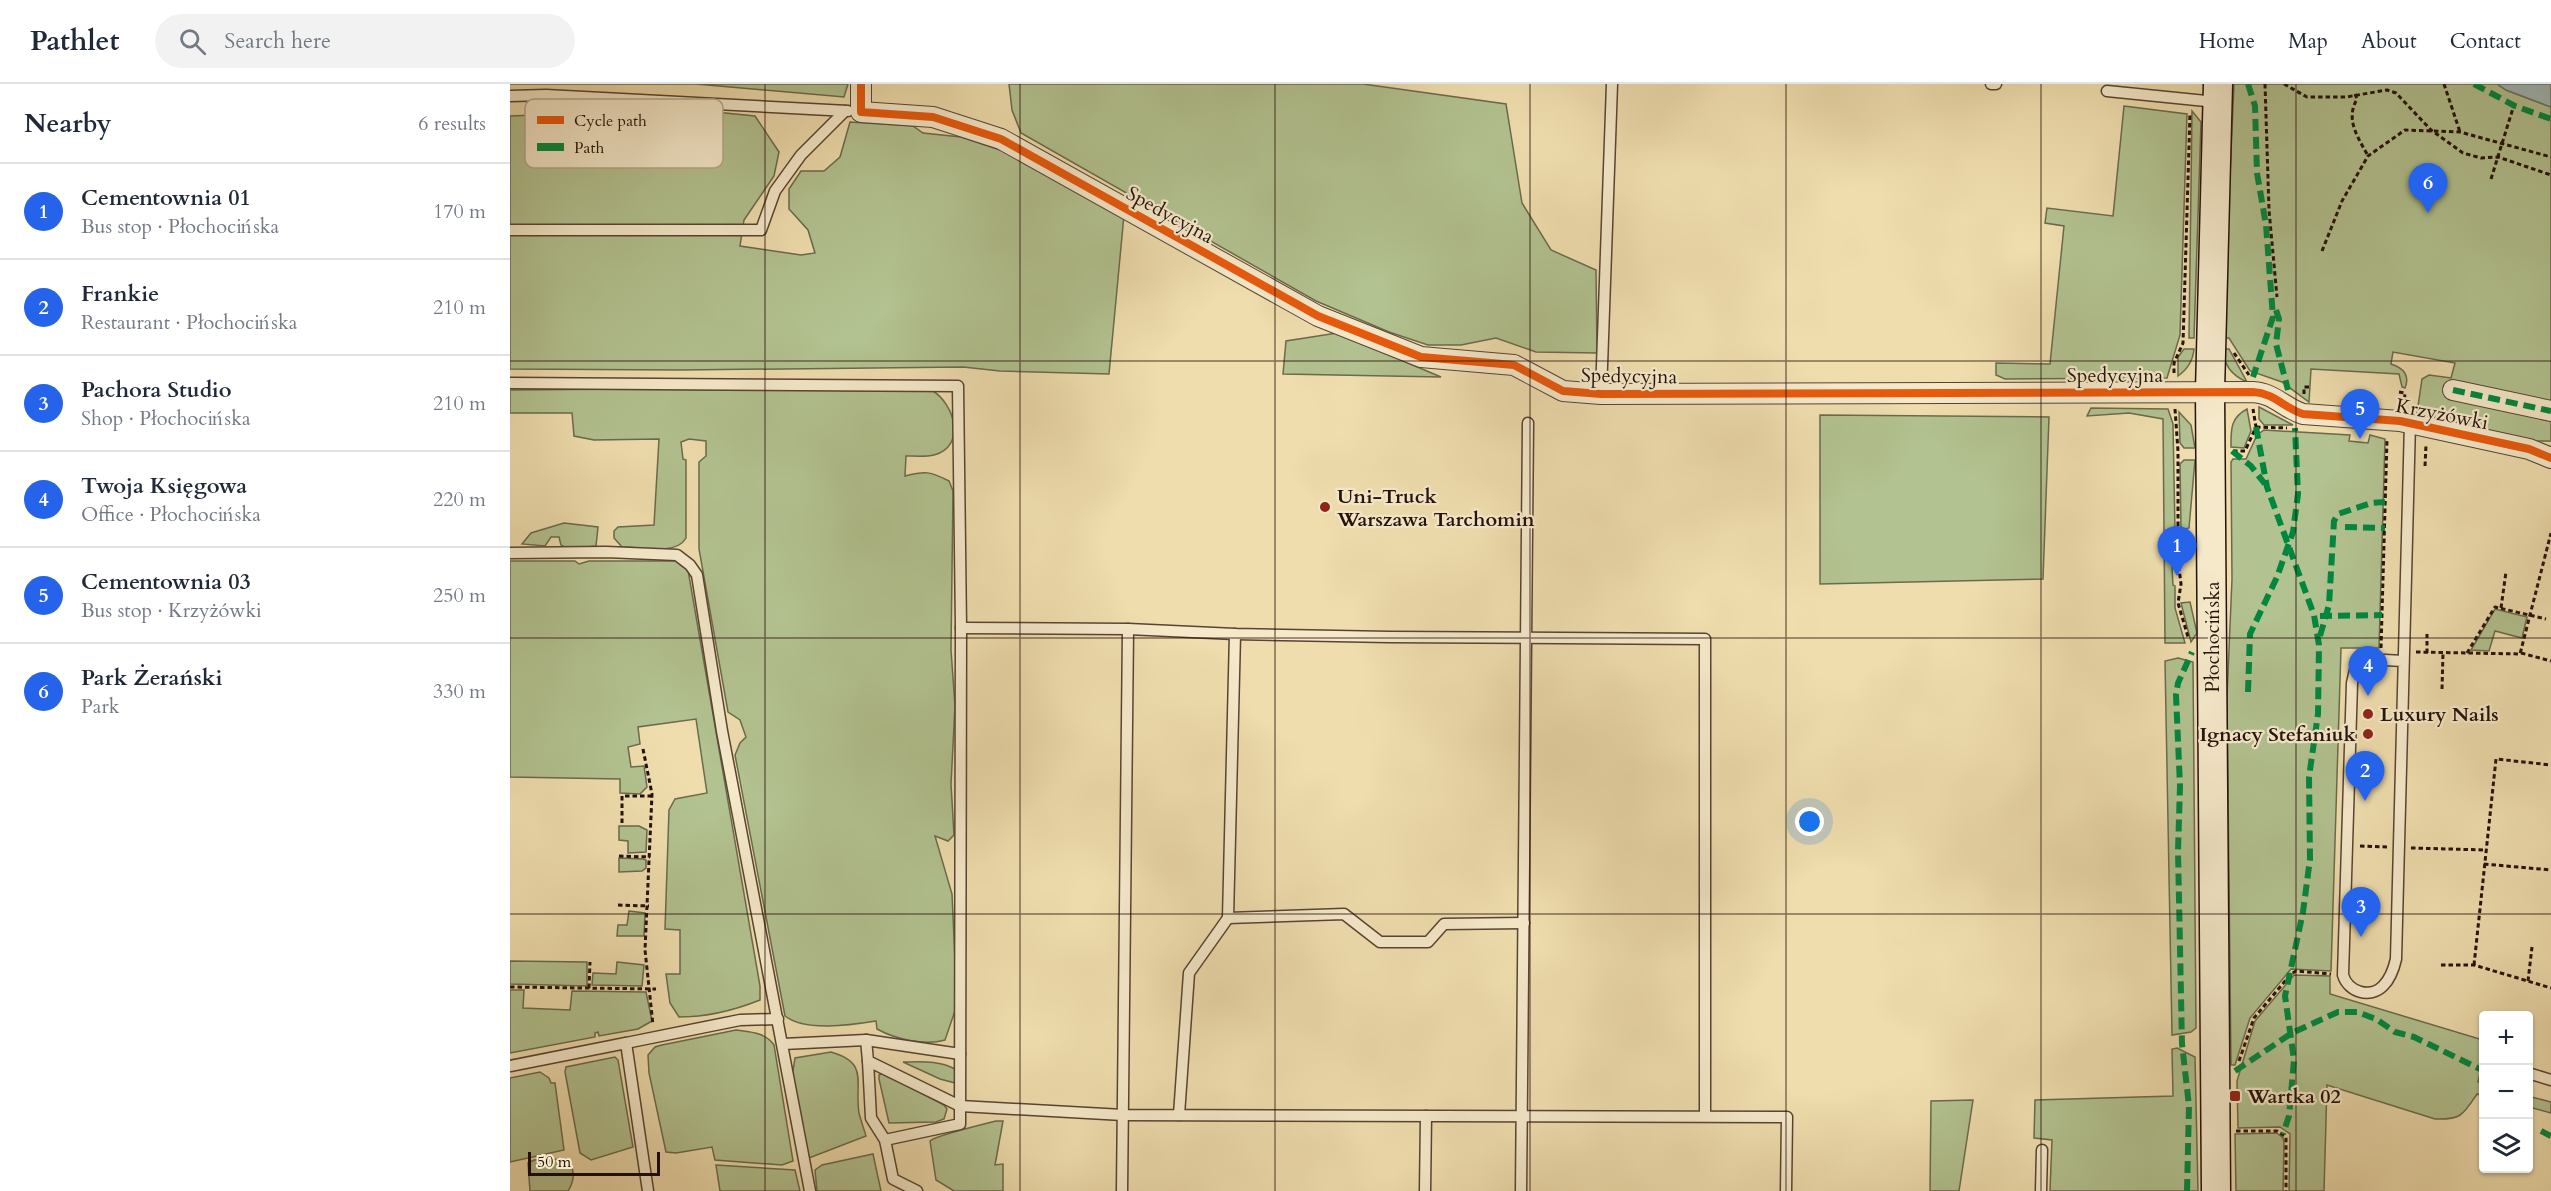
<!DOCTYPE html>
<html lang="en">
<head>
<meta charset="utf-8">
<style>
  :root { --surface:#fff; --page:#f2f2f3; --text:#1f2937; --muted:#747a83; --line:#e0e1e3; --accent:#2563eb }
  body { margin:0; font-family:Cardo,serif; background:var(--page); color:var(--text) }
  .controls { position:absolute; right:18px; bottom:18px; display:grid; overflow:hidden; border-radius:6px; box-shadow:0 2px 4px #0004 }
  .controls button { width:54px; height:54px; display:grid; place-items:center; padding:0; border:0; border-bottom:2px solid var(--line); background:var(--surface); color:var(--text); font:30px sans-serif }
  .scale { position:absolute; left:18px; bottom:15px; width:132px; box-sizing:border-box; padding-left:6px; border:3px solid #241109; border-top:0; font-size:16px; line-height:21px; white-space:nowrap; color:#241109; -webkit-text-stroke:4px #f5e9ca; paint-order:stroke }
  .you { position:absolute; left:1300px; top:738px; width:21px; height:21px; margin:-15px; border:4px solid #fff; border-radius:50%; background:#1a73e8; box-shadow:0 0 0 9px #1a73e833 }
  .badge { display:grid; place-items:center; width:39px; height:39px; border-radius:50%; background:var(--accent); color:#fff; font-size:20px; font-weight:700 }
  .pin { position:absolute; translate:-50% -50px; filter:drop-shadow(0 2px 3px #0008) }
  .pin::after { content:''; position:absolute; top:32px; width:21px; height:18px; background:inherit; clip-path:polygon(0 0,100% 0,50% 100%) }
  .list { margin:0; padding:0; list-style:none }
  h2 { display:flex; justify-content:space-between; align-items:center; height:78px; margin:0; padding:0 24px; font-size:26px }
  h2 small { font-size:20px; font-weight:400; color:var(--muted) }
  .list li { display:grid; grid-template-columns:39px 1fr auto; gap:18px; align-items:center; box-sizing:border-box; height:96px; padding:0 24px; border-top:2px solid var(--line) }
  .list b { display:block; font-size:22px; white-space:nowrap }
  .list p { margin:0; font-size:20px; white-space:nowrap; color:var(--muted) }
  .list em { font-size:20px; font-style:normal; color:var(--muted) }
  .icon { flex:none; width:33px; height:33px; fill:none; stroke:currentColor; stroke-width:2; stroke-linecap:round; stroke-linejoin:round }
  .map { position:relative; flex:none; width:2041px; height:1107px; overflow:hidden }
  header { display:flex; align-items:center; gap:36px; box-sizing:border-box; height:84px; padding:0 30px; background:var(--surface); border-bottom:2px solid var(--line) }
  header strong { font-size:28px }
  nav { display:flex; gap:33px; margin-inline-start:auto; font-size:21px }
  .search { width:420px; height:54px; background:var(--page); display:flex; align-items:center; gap:15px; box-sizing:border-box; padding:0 21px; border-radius:33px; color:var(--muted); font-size:22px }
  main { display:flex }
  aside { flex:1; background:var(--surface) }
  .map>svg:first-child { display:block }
  .green { fill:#b2c290; stroke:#6b6a4c; stroke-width:1.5 }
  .water { fill:#9fb9b6; stroke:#6e7671; stroke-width:1.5 }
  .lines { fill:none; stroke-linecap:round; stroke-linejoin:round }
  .lane-casing { stroke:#574432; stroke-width:13 }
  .street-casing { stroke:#574432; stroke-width:22 }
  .secondary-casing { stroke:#241109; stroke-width:31 }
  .path { stroke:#241109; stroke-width:3; stroke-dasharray:4.5 3; stroke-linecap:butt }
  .lane { stroke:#f5e9ca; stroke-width:10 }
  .street { stroke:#f5e9ca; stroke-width:20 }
  .secondary { stroke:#f5e9ca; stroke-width:28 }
  .quiet { stroke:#00873e; stroke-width:6; stroke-dasharray:12 6; stroke-linecap:butt }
  .cycleway-casing { stroke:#f5e9ca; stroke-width:11 }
  .cycleway { stroke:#e8590c; stroke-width:8 }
  .grid { fill:none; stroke:#241109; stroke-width:1.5; stroke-opacity:0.55 }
  .poi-dot { fill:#8f2418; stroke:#f5e9ca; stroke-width:2 }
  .labels { text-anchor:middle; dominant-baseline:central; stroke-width:4.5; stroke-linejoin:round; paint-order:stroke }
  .street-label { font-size:20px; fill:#241109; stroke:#f5e9ca }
  .poi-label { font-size:20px; font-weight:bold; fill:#241109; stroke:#f5e9ca; text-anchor:start }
  .key { fill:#f5e9ca; stroke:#b6a890; stroke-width:1.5 }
  .key-label { font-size:16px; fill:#241109 }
</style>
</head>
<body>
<header>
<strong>Pathlet</strong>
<div class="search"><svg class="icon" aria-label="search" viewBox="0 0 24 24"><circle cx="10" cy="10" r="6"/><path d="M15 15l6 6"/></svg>Search here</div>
<nav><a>Home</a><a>Map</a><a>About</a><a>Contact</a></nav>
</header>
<main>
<aside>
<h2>Nearby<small>6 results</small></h2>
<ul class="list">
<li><span class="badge">1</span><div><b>Cementownia 01</b><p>Bus stop · Płochocińska</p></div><em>170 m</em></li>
<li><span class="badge">2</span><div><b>Frankie</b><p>Restaurant · Płochocińska</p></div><em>210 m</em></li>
<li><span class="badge">3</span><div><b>Pachora Studio</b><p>Shop · Płochocińska</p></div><em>210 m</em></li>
<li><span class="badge">4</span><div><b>Twoja Księgowa</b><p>Office · Płochocińska</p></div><em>220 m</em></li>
<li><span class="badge">5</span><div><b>Cementownia 03</b><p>Bus stop · Krzyżówki</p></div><em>250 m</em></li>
<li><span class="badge">6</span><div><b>Park Żerański</b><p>Park</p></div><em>330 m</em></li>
</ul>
</aside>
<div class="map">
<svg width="2041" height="1107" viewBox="0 0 2041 1107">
  <rect width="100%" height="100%" fill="#efddae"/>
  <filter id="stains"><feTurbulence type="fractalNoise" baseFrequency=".00333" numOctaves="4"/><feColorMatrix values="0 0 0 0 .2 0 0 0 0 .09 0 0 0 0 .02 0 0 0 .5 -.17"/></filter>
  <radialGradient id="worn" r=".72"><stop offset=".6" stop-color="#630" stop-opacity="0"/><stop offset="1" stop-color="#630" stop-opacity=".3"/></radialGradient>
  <!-- green -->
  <g class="green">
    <polygon points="0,0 338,0 334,13 186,0"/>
    <polygon points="499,0 853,0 996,20 1012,119 1041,166 1086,186 1087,269 1026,268 986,254 951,261 918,261 879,248 806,217 511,49 502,26"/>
    <path d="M1724,0h263l9,6 45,17v334h-16l-114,-23 -4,-5 5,-34 7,-4 22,3 4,-15 -62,-11 -2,12c13,4 19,12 14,24l-3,-1 -3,-13 -88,-5 -2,33 -27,-20 -32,-11 -21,-33h-6z"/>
    <polygon points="1614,22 1677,30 1670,251 1657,294 1495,295 1486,291 1486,279 1540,280 1554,142 1535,139 1537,124 1603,132"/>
    <polygon points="175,25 245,32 269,68 264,92 234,136 230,162 291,171 305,169 298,146 279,125 279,105 291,87 314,87 330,73 340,38 403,42 413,49 451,53 493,67 614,131 599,290 490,287 453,283 170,286 0,285 0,32"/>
    <polygon points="1682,27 1691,38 1684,254 1679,254"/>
    <polygon points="827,249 931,293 773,290 776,257"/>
    <path d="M1674,265h10c-1,12 -6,20 -16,27v-19z"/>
    <path d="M1712,265h7l18,33c-16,-7 -22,-16 -25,-33z"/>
    <path d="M116,305l307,2c21,13 34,55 1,64 -8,2 -19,1 -28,1l-1,20c20,-5 25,-5 44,5l4,10 -2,159 4,56 -4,78 3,51 -6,6 -13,-5 17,58 5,111 -12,35c-20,6 -50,-1 -68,-11l-1,-8c-25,4 -71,11 -91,-5l-50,-261 5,-12 6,-6 -6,-17 -12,-8 -29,-163v-87l7,-6v-15l-17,-2 -8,3 2,17 3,1v78c-10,18 -46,9 -64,9l-8,-9v-7l4,-4 36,-2 5,-86 -65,1 -20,-4 -2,-23h-62v-23z"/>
    <polygon points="1749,323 1783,341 1754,341 1749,335"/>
    <polygon points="1581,324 1658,325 1663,340 1665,447 1662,447 1662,457 1665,458 1665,482 1662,483 1663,501 1665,502 1665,524 1675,559 1655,559 1653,335 1619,329 1577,332"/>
    <path d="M1737,325l4,22 -7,17 -13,-1c0,-17 -1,-29 16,-38z"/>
    <polygon points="1669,328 1681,341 1685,364 1674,364 1670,359"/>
    <polygon points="1310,331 1539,333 1533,495 1310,500"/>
    <polygon points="1754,346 1840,351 1839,357 1858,359 1860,351 1875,355 1869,564 1831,564 1821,887 1781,885 1740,934 1725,981 1721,981 1717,613 1722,495 1721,378 1723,375 1736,375 1747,351"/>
    <polygon points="1674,376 1685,376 1679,444 1671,446 1670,380"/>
    <polygon points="54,439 88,443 86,462 58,465 51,461 49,453 41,453 35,462 12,460 21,449"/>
    <path d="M0,477h65l4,3 10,-3h87l12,9 72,416v14c-25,10 -54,17 -81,17l-9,-14 -4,-29h14v-44l-15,-1 4,-119 6,-11 32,-6 -11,-74 -58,8 2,17 -12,3 3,20 13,-1 3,21 -7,7 -20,-1v-14l-110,-2z"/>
    <polygon points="1680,518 1687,549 1681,558 1671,519"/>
    <polygon points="1985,525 2017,533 2012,554 1985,547 1979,567 1961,566"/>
    <polygon points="1668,574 1683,578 1686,944 1681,948 1662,951 1655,577"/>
    <polygon points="109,742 129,742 137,746 136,768 118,769 118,757 109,756"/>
    <polygon points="109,774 133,775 136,776 136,784 132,787 109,788"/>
    <polygon points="119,827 135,829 134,852 107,852 108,841 117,841"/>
    <polygon points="0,877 77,878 77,902 0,900"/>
    <polygon points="107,878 134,881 132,902 82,901 83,889 106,890"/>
    <path d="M1784,891l36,1v18l153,46v21l-5,21 5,1v13l-6,-2c-14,21 -16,26 -42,25l-108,-34 -3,106h-35l1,-57 -10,-7 -42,1 -1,-47 18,-60z"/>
    <polygon points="0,906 14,906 13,924 60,926 62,907 136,908 142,937 128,945 89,952 88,948 85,949 85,953 0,969"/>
    <path d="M226,946c14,2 29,2 38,15l19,116 -11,4 -67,-5 -3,-13 -36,6 -10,-1 -17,-79 -1,-18 7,-8 7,-2z"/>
    <polygon points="1667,964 1685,973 1688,1107 1540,1107 1542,1056 1524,1054 1525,1016 1663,1012 1662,965"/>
    <path d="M321,968c39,11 23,31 28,61 2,8 5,16 7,23l-57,22 -17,-81 3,-19z"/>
    <polygon points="105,973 108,976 123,1063 81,1076 70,1069 55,988 56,983"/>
    <path d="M393,978c18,0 35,-2 52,7v14l-15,-4z"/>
    <polygon points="30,988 39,994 41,999 45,999 54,1066 0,1078 0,994"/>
    <polygon points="373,989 434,1021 437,1025 434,1035 426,1038 379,1039 369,995 369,991"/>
    <polygon points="2018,1012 2041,1018 2041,1029 2019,1023"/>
    <polygon points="1463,1016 1449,1107 1420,1107 1421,1017"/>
    <path d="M486,1037h7l-8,44 8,-1v27h-49l-18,-11 -6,-39c5,-5 54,-17 66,-20z"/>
    <polygon points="1767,1049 1773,1054 1774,1058 1773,1107 1726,1107 1725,1050"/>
    <polygon points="363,1070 371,1107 307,1107 305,1086 312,1081"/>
    <path d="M57,1075c8,10 8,21 1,32h-38l-2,-28 6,-3z"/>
    <polygon points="206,1081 285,1086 290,1107 210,1107"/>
  </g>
  <!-- water -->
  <polygon class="water" points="1987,0 2041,0 2041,23 1996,6"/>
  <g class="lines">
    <!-- lane casing -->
    <g class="lane-casing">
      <g id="lane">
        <polyline points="1481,0 1486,0"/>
        <polyline points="1597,7 1706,18"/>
        <polyline points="0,12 36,11 338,27"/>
        <polyline points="0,146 251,146 265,107 291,71 335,27"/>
        <polyline points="0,299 448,302 451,544 450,1040 375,1056"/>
        <polyline points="1091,310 1102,0"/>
        <polyline points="0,469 96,468 167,471 180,481 187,491 212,647 300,1107"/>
        <polyline points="451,544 618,545 725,550 879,553 1195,555 1195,1032"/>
        <path d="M1893,577l-36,-2 -12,11 -3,13 -9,292c5,17 27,24 40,11 7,-7 11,-18 13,-27l14,-536"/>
        <polyline points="718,834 834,830 870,858 918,858 934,840 1014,839"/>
        <polyline points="356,956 358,977 450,1022 613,1031 1277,1033 1276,1107"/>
        <polyline points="116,959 230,936 268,935"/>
        <polyline points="273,960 356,956 450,970"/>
        <polyline points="358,977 361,1034 375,1056 383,1095 407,1107"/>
        <polyline points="0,982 116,959 138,1107"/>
        <polyline points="2018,989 2041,996"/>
        <polyline points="669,1031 679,889 718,834 725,550"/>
        <polyline points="612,1107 618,545"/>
        <polyline points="915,1107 916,1032"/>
        <polyline points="1011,1107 1018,339"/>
        <polyline points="1531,1107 1532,1066"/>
      </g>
    </g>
    <!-- street casing -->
    <g class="street-casing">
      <g id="street">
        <path d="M351,0v28l72,5 68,22 317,177 103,41 93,8 49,26 38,3 652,-2c21,1 31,16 50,22l97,7 129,28 22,9"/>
        <polyline points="1943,306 2041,327"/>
      </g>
    </g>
    <!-- secondary casing -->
    <g class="secondary-casing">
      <polyline id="secondary" points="1706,1107 1700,307 1708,0"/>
    </g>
    <!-- path -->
    <g class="path">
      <polyline points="1755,0 1759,126 1767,213"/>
      <polyline points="1774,0 1797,13 1836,13 1877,6 1886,9 1921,46 1953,69 1971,74 1988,73 2041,91"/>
      <polyline points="1934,0 1950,48"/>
      <path d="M1845,10l2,5c-12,21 1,38 11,57"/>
      <polyline points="1981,95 2004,21"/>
      <polyline points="1812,167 1832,117 1858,72 1895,46 1950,48 2041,73"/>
      <polyline points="1724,269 1739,291"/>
      <polyline points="1664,289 1664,279 1673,259 1680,29"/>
      <polyline points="1889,308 1895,309 1894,321"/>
      <polyline points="1794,310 1794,303 1800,303"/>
      <polyline points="1665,325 1668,367 1668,477 1671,500 1668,519 1678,553"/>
      <polyline points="1746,343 1777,344"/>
      <polyline points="1723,367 1735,367 1746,343 1743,325"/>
      <polyline points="1915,382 1916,361"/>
      <polyline points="1991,524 1996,488"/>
      <polyline points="1871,564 1877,355"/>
      <polyline points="1906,568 2010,570 2041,449"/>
      <polyline points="1917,569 1917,550"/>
      <polyline points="1957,569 1985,523 2036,535"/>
      <polyline points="2011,569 2041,577"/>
      <polyline points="1932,605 1933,569"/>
      <polyline points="133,665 142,710 135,866 143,941"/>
      <polyline points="112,739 112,712 142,712"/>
      <polyline points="1850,762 1877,763"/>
      <polyline points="1901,764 1976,766"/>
      <polyline points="109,772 140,773"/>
      <polyline points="1974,780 2041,786"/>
      <polyline points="108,821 139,822"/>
      <polyline points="1931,881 1964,881 2041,904"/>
      <polyline points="1964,881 1986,675 2041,681"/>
      <polyline points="2018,897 2022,863"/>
      <polyline points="0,903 146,905"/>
      <polyline points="79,904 80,878"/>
      <polyline points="1729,977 1744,934 1781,890 1786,887 1821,890"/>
      <polyline points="1726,1047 1767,1047 1776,1053 1776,1107"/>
    </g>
    <!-- lane -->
    <use href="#lane" class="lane"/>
    <!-- street -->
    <use href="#street" class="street"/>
    <!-- secondary -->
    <use href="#secondary" class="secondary"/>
    <!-- quiet -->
    <g class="quiet">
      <polyline points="1738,0 1745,22 1747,89 1756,141 1763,233 1743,293"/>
      <polyline points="1964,0 2005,22 2041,35"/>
      <polyline points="1766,226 1769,235 1766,260 1778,306"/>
      <polyline points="1943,306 2041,327"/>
      <polyline points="1746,343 1757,403 1804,531 1809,561 1808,630 1799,693 1800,775 1793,828 1775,912 1784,976 1779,1032 1773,1050"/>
      <polyline points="1722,367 1741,382 1755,400"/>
      <polyline points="1835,443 1875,444"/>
      <polyline points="1810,532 1872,531"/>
      <polyline points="1810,552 1819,521 1824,437 1828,430 1861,419 1875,418"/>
      <polyline points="1738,608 1740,550 1767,493 1783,448 1788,410 1785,344"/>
      <polyline points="1725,987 1782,949 1828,928 1847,928 1866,935 1885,948 1904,953 1974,987"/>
      <polyline points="2031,1047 2041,1052"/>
      <polyline points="1677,1107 1679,1022 1672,960 1668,767 1670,702 1666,611 1668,599 1682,568"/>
    </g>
    <!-- cycleway casing -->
    <g class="cycleway-casing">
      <path id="cycleway" d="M351,0v28l72,5 68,22 317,177 103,41 93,8 49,26 38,3 652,-2c21,1 31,16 50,22l97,7 129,28 22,9"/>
    </g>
    <!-- cycleway -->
    <use href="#cycleway" class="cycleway"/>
  </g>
  <!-- grid -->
  <path class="grid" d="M255,0v1107M510,0v1107M765,0v1107M1020,0v1107M1276,0v1107M1531,0v1107M1786,0v1107M0,277h2041M0,554h2041M0,830h2041"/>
  <!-- markers -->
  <g class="poi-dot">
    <circle cx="815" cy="423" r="6"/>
    <circle cx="1858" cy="630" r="6"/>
    <circle cx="1858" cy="650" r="6"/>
    <rect x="1719" y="1006" width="12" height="12" rx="3"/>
  </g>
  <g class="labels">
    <!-- street labels -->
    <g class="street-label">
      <text transform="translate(660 131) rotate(29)">Spedycyjna</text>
      <text x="1605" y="291">Spedycyjna</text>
      <text transform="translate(1119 292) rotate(1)">Spedycyjna</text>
      <text transform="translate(1932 330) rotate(11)">Krzyżówki</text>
      <text transform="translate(1702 553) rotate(-90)">Płochocińska</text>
    </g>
    <!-- poi labels -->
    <g class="poi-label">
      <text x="827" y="412">Uni-Truck<tspan x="827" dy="23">Warszawa Tarchomin</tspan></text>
      <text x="1870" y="630">Luxury Nails</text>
      <text x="1846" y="650" text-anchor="end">Ignacy Stefaniuk</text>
      <text x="1737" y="1012">Wartka 02</text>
    </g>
  </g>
  <!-- legend -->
  <rect x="15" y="15" width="198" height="69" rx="9" class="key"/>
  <rect x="27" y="32" width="27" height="8" fill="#e8590c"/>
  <rect x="27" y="59" width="27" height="8" fill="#00873e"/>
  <g class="key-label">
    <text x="64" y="42">Cycle path</text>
    <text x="64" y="69">Path</text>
  </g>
  <rect width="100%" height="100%" filter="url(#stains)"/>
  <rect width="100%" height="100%" fill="url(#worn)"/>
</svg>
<div class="controls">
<button>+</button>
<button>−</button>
<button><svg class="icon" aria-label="layers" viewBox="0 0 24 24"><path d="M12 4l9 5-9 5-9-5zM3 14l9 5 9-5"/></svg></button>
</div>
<div class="scale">50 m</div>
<div class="you"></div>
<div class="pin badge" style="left:1667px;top:492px">1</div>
<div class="pin badge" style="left:1855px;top:717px">2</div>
<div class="pin badge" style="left:1851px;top:853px">3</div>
<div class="pin badge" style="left:1858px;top:612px">4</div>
<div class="pin badge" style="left:1850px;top:355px">5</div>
<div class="pin badge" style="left:1918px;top:129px">6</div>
</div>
</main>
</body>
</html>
